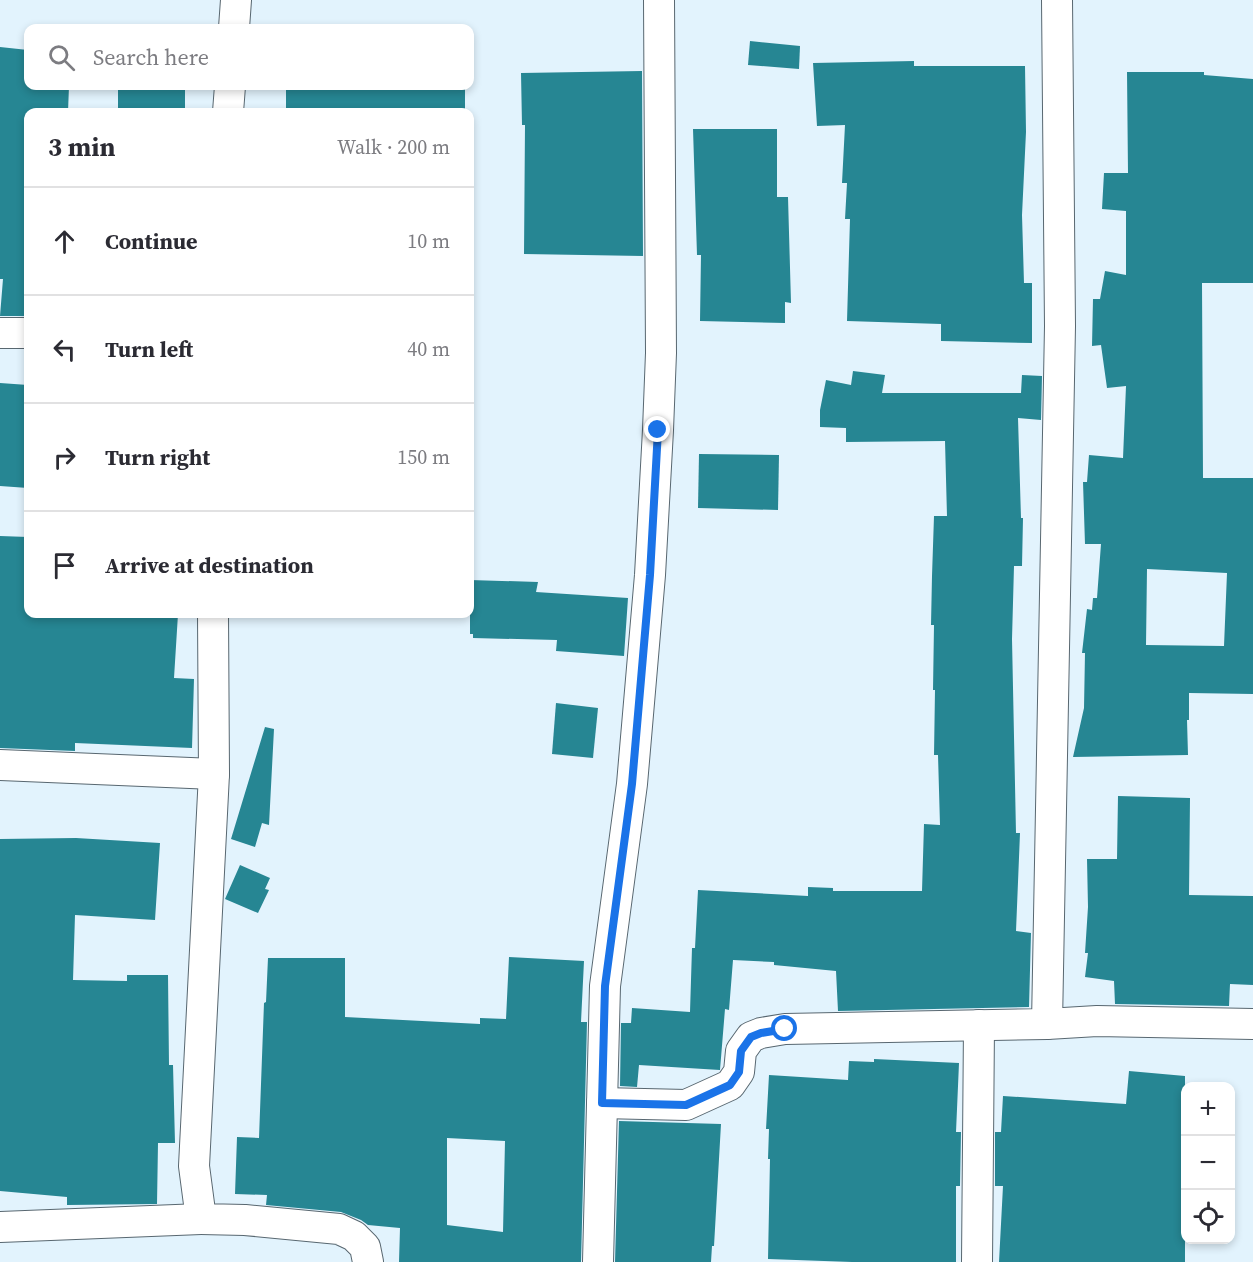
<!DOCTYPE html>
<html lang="en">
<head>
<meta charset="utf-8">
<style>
  :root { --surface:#fff; --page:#f7f7f7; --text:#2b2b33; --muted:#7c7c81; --line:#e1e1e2 }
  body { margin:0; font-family:"Source Serif 4",serif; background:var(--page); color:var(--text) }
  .controls { position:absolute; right:18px; bottom:18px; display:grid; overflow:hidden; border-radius:12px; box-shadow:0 3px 9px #0003 }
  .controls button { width:54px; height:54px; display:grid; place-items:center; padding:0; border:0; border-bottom:2px solid var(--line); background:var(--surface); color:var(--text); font:30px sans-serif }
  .stop { position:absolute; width:18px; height:18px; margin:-14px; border:4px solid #1a73e8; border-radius:50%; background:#fff }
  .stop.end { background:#1a73e8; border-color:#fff; box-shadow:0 2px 6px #0008 }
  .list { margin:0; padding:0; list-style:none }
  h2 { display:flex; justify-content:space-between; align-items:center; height:78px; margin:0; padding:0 24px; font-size:26px }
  h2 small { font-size:20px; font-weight:400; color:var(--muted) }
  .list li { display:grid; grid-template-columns:39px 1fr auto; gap:18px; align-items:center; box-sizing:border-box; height:108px; padding:0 24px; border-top:2px solid var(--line) }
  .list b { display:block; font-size:22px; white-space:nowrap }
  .list em { font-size:20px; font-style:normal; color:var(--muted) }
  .icon { flex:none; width:33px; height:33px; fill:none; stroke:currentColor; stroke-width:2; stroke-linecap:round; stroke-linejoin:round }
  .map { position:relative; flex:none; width:1253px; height:1262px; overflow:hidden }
  .search { position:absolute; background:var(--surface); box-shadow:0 3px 9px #0003; left:24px; top:24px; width:450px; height:66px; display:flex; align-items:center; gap:15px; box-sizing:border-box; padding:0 21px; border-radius:12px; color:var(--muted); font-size:22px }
  .panel { position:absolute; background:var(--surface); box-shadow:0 3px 9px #0003; left:24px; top:108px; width:450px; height:510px; border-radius:12px }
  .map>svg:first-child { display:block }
  .building { fill:#268693; fill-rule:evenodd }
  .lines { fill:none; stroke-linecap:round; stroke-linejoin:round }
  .minor-casing { stroke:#586770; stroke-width:32 }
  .minor { stroke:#fff; stroke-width:30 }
  .route { stroke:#1a73e8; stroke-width:8 }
</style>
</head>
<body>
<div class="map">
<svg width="1253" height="1262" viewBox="0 0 1253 1262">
  <rect width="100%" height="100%" fill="#e2f3fd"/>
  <!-- building -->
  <g class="building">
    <polygon points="750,41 800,46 799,69 748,65"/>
    <polygon points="0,47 28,50 28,86 69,86 68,112 28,112 28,316 0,316 3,279 0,279"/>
    <polygon points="914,61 914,66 1025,66 1026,132 1022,215 1024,283 1032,283 1032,343 941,341 941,324 847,321 850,219 845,219 847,183 842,183 845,125 817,126 813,63"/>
    <polygon points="642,71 643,256 524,254 525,125 522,125 521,73"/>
    <path d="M1127,72h77v3l49,4v204h-51l1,195h50v216l-64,-1v27h-2l1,35 -115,2 11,-49 1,-55h-3l5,-44 5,1 1,-12h4l4,-54h-16l-2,-62h4l2,-27 34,3 3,-72 -19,2 -6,-43 -9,1 1,-47h7l5,-28 21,4v-64l-24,-2 2,-36h24zM1147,569l80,4 -3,73 -78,-1z"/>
    <rect x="118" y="86" width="67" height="26"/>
    <polygon points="380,86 465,86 465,112 286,112 286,88"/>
    <polygon points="693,129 777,129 777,197 788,197 791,303 785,302 785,323 700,321 701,255 697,255"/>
    <polygon points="853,371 885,375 882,393 1021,393 1022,375 1042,376 1041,420 1018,418 1021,518 1023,518 1022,566 1014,566 1012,639 1016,833 1020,833 1016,931 1031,933 1029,1007 838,1011 836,971 774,965 774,962 733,960 729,1010 725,1009 720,1070 639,1065 637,1087 620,1086 621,1023 631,1023 632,1008 690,1012 692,948 695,948 698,890 808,896 808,887 833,888 833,891 922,891 924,824 940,825 938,755 934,755 935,690 933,690 934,625 931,625 932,576 934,516 947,516 945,441 846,442 846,428 820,427 820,410 826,380 851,385"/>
    <polygon points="0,383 28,385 28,488 0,486"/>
    <polygon points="699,454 779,455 778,510 698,508"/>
    <polygon points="0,536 28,537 28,614 178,614 174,678 194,679 192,748 75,743 75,751 0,748"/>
    <polygon points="470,580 538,582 536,592 628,598 624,656 556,651 557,640 473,638 473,634 470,634"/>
    <polygon points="556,703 598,708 593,758 552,754"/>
    <polygon points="265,727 274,729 269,825 262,823 255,847 231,839"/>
    <polygon points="1118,796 1190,798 1189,895 1253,896 1253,985 1230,984 1229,1006 1115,1004 1114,981 1085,977 1088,953 1085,953 1088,907 1087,859 1117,859"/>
    <polygon points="76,838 160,843 155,920 75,915 73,980 127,981 127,975 168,975 169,1065 173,1065 175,1143 158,1143 157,1204 67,1205 67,1197 0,1191 0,839"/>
    <polygon points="240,865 270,878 265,889 269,890 258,913 225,899"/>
    <path d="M509,957l75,4 -3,61h6l-6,240h-182l1,-34 -32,-3 -7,-5 -20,-8 -75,-7 1,-10 -32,-1 2,-57 22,1 5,-135 2,-1 2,-44h77v59l135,7v-6l26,1zM447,1138l58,3 -2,91 -56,-7z"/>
    <polygon points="874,1059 959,1063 956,1132 961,1132 960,1186 956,1186 956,1262 852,1262 768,1259 770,1159 768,1159 769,1129 766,1129 769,1075 848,1080 849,1061 874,1062"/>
    <polygon points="1129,1071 1185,1076 1185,1262 999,1262 1003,1186 995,1186 995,1132 1001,1132 1003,1096 1126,1104"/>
    <polygon points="619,1121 721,1124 714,1246 712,1246 711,1262 615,1262"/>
  </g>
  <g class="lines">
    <!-- minor casing -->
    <g class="minor-casing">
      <g id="minor">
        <polyline points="234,28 236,0"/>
        <polyline points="228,112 230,86"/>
        <polyline points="0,333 28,333"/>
        <polyline points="213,614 214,774 194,1166 201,1219 245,1220 339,1229 354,1236 365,1247 368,1262"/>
        <polyline points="0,765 214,774"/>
        <polyline points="1047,1024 1097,1021 1253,1024"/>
        <polyline points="602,1103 686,1105 730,1085 739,1072 741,1051 751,1037 761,1033 785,1029 1047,1024 1060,326 1057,0"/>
        <polyline points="0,1227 201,1219"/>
        <polyline points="598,1262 605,986 632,784 650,575 658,430 661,353 659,0"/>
        <polyline points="977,1262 979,1025"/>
      </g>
    </g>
    <!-- minor -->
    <use href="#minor" class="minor"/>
  </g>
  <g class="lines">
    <!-- route -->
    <polyline class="route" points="658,430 650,575 632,784 605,986 602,1103 686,1105 730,1085 739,1072 741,1051 751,1037 761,1033 785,1029"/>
  </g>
</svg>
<div class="controls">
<button>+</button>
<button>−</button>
<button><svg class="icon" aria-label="locate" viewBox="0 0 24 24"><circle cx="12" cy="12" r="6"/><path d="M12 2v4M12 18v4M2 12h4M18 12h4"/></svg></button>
</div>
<div class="stop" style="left:785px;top:1029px"></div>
<div class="stop end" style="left:658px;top:430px"></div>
<div class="search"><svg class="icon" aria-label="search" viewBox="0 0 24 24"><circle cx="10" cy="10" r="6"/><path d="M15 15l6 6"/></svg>Search here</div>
<section class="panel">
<h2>3 min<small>Walk · 200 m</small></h2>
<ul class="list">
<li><svg class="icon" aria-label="ahead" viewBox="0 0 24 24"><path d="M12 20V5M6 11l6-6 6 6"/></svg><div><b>Continue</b></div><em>10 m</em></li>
<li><svg class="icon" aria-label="left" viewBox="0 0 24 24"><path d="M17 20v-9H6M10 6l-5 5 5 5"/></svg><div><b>Turn left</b></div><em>40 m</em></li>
<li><svg class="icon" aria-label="right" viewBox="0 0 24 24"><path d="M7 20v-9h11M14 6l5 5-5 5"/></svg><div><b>Turn right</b></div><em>150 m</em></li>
<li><svg class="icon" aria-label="arrive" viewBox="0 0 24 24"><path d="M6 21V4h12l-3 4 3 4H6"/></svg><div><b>Arrive at destination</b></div></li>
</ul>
</section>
</div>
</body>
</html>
